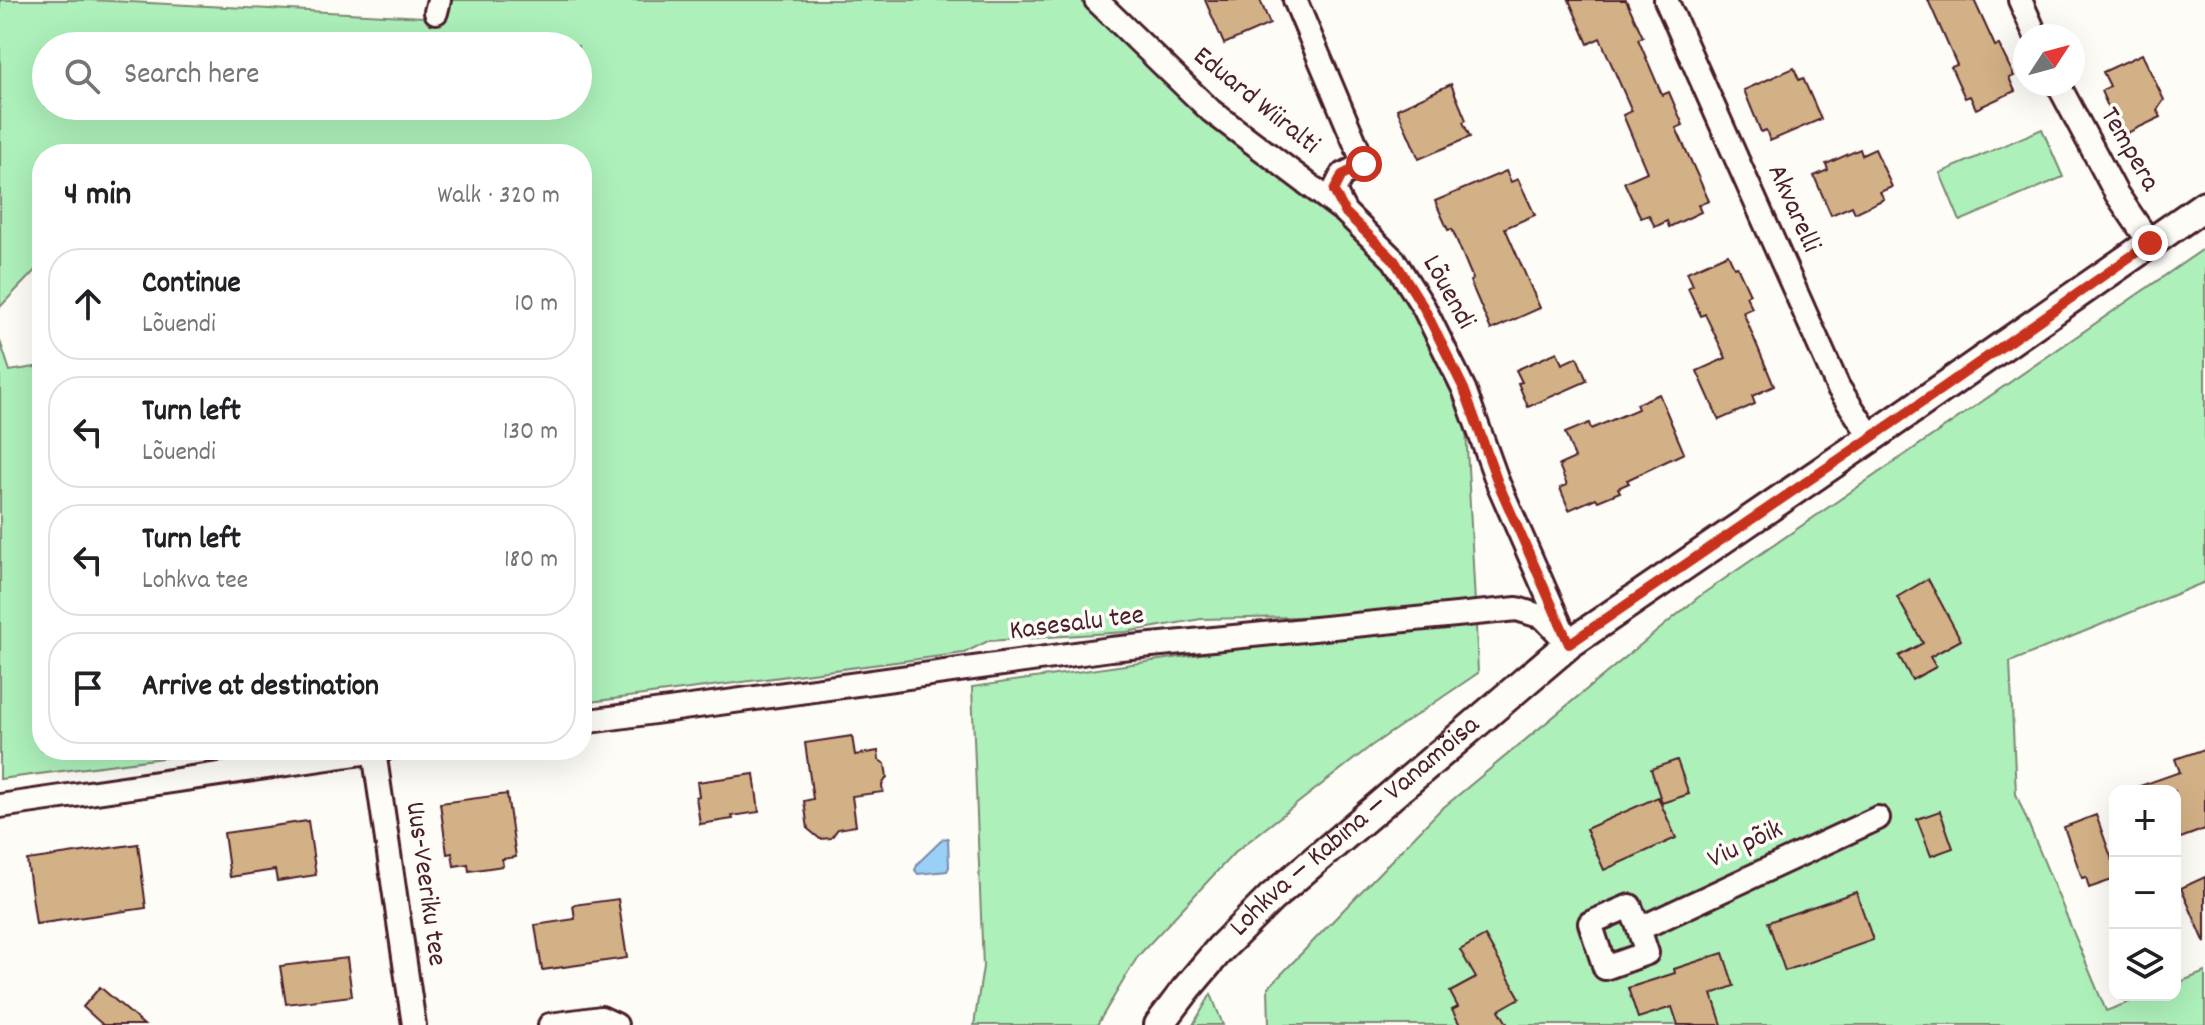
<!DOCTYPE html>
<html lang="en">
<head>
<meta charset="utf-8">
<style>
  :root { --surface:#fff; --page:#f2f2f2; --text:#202124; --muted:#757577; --line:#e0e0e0 }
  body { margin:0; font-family:Dekko,sans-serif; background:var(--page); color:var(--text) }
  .controls { position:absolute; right:24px; bottom:24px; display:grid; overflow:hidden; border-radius:16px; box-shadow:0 8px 32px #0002 }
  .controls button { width:72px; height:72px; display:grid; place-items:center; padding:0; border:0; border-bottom:2px solid var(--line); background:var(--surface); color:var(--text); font:40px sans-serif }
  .compass { position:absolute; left:2013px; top:24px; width:72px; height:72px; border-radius:50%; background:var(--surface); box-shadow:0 8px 32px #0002; rotate:54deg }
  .stop { position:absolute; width:24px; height:24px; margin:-18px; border:6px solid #c8321e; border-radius:50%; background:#fff }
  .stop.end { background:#c8321e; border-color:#fff; box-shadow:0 2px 8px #0008 }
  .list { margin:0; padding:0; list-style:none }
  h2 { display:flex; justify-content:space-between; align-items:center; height:104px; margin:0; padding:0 32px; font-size:34px }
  h2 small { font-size:26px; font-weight:400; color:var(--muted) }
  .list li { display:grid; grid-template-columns:52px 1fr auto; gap:24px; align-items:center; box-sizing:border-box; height:112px; margin:0 16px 16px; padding:0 16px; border:2px solid var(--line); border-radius:32px }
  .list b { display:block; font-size:30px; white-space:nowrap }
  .list p { margin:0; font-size:26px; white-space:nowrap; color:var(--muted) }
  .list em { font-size:26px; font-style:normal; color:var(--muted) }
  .icon { flex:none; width:44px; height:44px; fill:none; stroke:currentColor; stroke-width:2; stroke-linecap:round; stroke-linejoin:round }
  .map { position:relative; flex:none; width:2205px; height:1025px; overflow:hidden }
  .search { position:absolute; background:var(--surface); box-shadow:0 8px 32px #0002; left:32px; top:32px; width:560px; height:88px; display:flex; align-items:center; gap:20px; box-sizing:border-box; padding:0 28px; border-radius:44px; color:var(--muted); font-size:30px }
  .panel { position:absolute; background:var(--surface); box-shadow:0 8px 32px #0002; left:32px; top:144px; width:560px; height:616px; border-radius:32px }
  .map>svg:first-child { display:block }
  .green { fill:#adf0ba; stroke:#7c8872; stroke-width:2; fill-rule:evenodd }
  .water { fill:#9ad0f8; stroke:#7a89a6; stroke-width:2 }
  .building { fill:#d3b186; stroke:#4a1f2b; stroke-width:2 }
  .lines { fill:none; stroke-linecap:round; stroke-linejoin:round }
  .minor-casing { stroke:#4a1f2b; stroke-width:28 }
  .tertiary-casing { stroke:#4a1f2b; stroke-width:34 }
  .minor { stroke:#fdfcf7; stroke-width:22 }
  .tertiary { stroke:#fdfcf7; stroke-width:28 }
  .route { stroke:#c8321e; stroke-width:10 }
  .labels { text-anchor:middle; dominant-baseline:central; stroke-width:7; stroke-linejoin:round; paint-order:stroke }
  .street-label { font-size:28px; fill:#4a1f2b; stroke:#fdfcf7 }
</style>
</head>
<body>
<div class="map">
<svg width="2205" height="1025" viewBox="0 0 2205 1025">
  <rect width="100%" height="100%" fill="#fdfcf7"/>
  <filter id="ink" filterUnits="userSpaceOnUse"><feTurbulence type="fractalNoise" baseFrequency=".0125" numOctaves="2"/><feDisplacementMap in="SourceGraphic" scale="16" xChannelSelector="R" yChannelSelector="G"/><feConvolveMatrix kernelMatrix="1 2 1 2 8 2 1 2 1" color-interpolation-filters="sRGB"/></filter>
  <g filter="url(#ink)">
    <!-- green -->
    <g class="green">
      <path d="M0,0h91l333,17 4,-17h668l298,260 70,129 11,214 -90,12 -184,4 -75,13 -138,9 -24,12 -382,50v-549h-540v109l-42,44zM46,46h532v60h-532z"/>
      <polygon points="2042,129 2063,177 1960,221 1940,173"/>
      <polygon points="2205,248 2205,582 2010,662 2016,794 2106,1011 2148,995 2175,995 2175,984 2205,972 2205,1025 1269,1025 1268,988 1439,811 1701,595"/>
      <polygon points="0,341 10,371 41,366 42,363 42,750 224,750 0,779"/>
      <polygon points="1424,622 1476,626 1478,673 1371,746 1235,852 1138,956 1097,1025 974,1025 983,967 972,687"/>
      <polygon points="1211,994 1223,1025 1193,1025"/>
    </g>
    <!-- water -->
    <polygon class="water" points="948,838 949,867 947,871 918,874 915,870 918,863 943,839"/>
    <!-- building -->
    <g class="building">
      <polygon points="1205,0 1260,0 1270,24 1224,44"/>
      <polygon points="1569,0 1626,0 1643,37 1638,39 1662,95 1669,92 1683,125 1676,128 1709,201 1698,205 1701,212 1669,227 1667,221 1655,227 1649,215 1641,218 1624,182 1647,172 1623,115 1632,111 1600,38 1588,44"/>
      <polygon points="1928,0 1974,0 1995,46 1999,45 2014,76 2009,78 2015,91 1976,109 1970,96 1965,98 1951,67 1957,65"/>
      <polygon points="2142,54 2164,100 2157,110 2161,117 2121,136 2101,91 2110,86 2103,72"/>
      <polygon points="1794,68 1799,80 1803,78 1821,119 1770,141 1766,130 1761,132 1744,90"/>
      <polygon points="1451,84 1466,120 1463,122 1470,137 1419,159 1397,109"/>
      <polygon points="1860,149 1862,155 1875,149 1892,187 1880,192 1884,199 1855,213 1852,206 1831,215 1814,176 1828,170 1826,164"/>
      <polygon points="1506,171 1511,182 1518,179 1535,215 1505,228 1540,308 1491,330 1470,281 1473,279 1452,229 1448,230 1435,201"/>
      <polygon points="1728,254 1734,267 1737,266 1750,294 1746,296 1752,308 1743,312 1774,386 1752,396 1755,404 1719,420 1697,371 1726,358 1705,314 1701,316 1688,288 1693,285 1687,272"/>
      <polygon points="1557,352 1562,364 1577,357 1587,381 1528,407 1518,383 1522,382 1516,370"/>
      <polygon points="1659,394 1684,453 1627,480 1629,483 1618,488 1620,492 1598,501 1596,498 1569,510 1560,488 1567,485 1559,465 1575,458 1565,433 1589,423 1591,429 1638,409 1636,404"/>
      <polygon points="1928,579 1961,640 1930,657 1936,667 1912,680 1899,656 1923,643 1897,597"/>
      <polygon points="852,736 855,755 878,751 879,760 885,764 887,777 882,785 883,792 852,796 856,826 838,829 831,838 820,839 808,829 804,801 813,799 805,743"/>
      <polygon points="2205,749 2205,829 2175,840 2175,791 2135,791 2134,788 2180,772 2175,759"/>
      <polygon points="1677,760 1689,794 1662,803 1651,769"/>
      <polygon points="754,774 759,812 732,816 733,819 700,824 696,797 699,796 697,782"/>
      <polygon points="507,794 516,857 502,859 503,866 469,871 468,864 454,866 452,853 447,854 440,803"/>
      <polygon points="1658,797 1676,838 1604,870 1586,829"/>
      <polygon points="1940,811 1953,848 1931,856 1917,819"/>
      <polygon points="2096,815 2115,868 2115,879 2089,888 2086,877 2082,878 2064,827"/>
      <polygon points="308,821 316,875 277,881 275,870 230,877 224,833"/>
      <polygon points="138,844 146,908 36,924 27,860"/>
      <polygon points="2205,877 2205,943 2181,888"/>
      <polygon points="1856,892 1873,940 1785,971 1768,922"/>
      <polygon points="618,899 627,958 542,970 535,925 575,919 573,905"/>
      <polygon points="1485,936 1520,998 1499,1010 1508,1025 1460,1025 1452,1010 1458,1007 1450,992 1476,978 1460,950"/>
      <polygon points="1723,953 1734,986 1712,994 1722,1025 1678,1025 1672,1007 1638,1018 1628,988 1675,973 1674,969"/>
      <polygon points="347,958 352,996 286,1004 280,966"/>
      <polygon points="100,987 144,1025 103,1025 83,1007"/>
    </g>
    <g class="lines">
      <!-- minor casing -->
      <g class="minor-casing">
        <g id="minor">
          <polyline points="1096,0 1211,111 1341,209"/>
          <polyline points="1295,0 1364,164 1342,175 1334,191 1345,212 1394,260 1424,308 1464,389 1498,483 1562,629"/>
          <polyline points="1666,0 1838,387 1871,437"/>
          <polyline points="2020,0 2036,36"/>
          <polyline points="436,12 439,0"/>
          <polyline points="2058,84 2116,193 2150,243"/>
          <polyline points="582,722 1111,649 1517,609 1543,617 1569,644"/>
          <polyline points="374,751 414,1025"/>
          <polyline points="0,806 383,750"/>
          <polyline points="1639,929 1630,906 1590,923 1605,968 1647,953 1639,929 1878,818"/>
          <polyline points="550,1025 601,1018 616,1025"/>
        </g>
      </g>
      <!-- tertiary casing -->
      <g class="tertiary-casing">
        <g id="tertiary">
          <path id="s1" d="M1159,1025l28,-37 33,-39 51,-51 298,-254 322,-220 314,-219"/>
        </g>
      </g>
      <!-- minor -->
      <use href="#minor" class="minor"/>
      <!-- tertiary -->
      <use href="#tertiary" class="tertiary"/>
    </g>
  </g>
  <g class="lines" filter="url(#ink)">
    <!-- route -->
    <polyline class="route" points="1364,164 1342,175 1334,191 1345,212 1394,260 1424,308 1464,389 1498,483 1569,644 1891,424 2150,243"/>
  </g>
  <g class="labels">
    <!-- street labels -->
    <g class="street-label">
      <text transform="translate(1255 102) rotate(39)">Eduard Wiiralti</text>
      <text transform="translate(2128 150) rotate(60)">Tempera</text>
      <text transform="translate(1792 209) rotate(66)">Akvarelli</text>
      <text transform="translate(1447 293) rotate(61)">Lõuendi</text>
      <text transform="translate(1077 625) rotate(-7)">Kasesalu tee</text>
      <text stroke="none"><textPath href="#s1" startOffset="280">Lohkva — Kabina — Vanamõisa</textPath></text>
      <text transform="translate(1746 846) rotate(-25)">Viu põik</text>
      <text transform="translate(424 884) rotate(82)">Uus-Veeriku tee</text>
    </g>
  </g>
</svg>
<div class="controls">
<button>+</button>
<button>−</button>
<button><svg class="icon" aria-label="layers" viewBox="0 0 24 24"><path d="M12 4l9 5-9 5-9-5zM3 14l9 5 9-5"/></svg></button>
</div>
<svg class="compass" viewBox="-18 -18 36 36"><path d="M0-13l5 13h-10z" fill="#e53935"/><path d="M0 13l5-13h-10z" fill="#757577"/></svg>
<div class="stop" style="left:1364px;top:164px"></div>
<div class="stop end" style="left:2150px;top:243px"></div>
<div class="search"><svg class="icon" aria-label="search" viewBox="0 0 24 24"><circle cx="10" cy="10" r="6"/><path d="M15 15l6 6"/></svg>Search here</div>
<section class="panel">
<h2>4 min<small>Walk · 320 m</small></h2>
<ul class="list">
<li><svg class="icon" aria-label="ahead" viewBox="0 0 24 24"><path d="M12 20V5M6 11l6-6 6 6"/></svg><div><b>Continue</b><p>Lõuendi</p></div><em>10 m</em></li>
<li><svg class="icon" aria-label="left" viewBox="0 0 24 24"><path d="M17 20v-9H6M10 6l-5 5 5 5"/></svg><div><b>Turn left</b><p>Lõuendi</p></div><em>130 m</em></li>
<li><svg class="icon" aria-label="left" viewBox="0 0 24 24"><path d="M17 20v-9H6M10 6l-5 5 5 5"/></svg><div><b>Turn left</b><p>Lohkva tee</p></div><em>180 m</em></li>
<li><svg class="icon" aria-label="arrive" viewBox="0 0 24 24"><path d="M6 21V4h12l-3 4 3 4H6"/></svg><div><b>Arrive at destination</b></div></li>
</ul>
</section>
</div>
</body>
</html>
